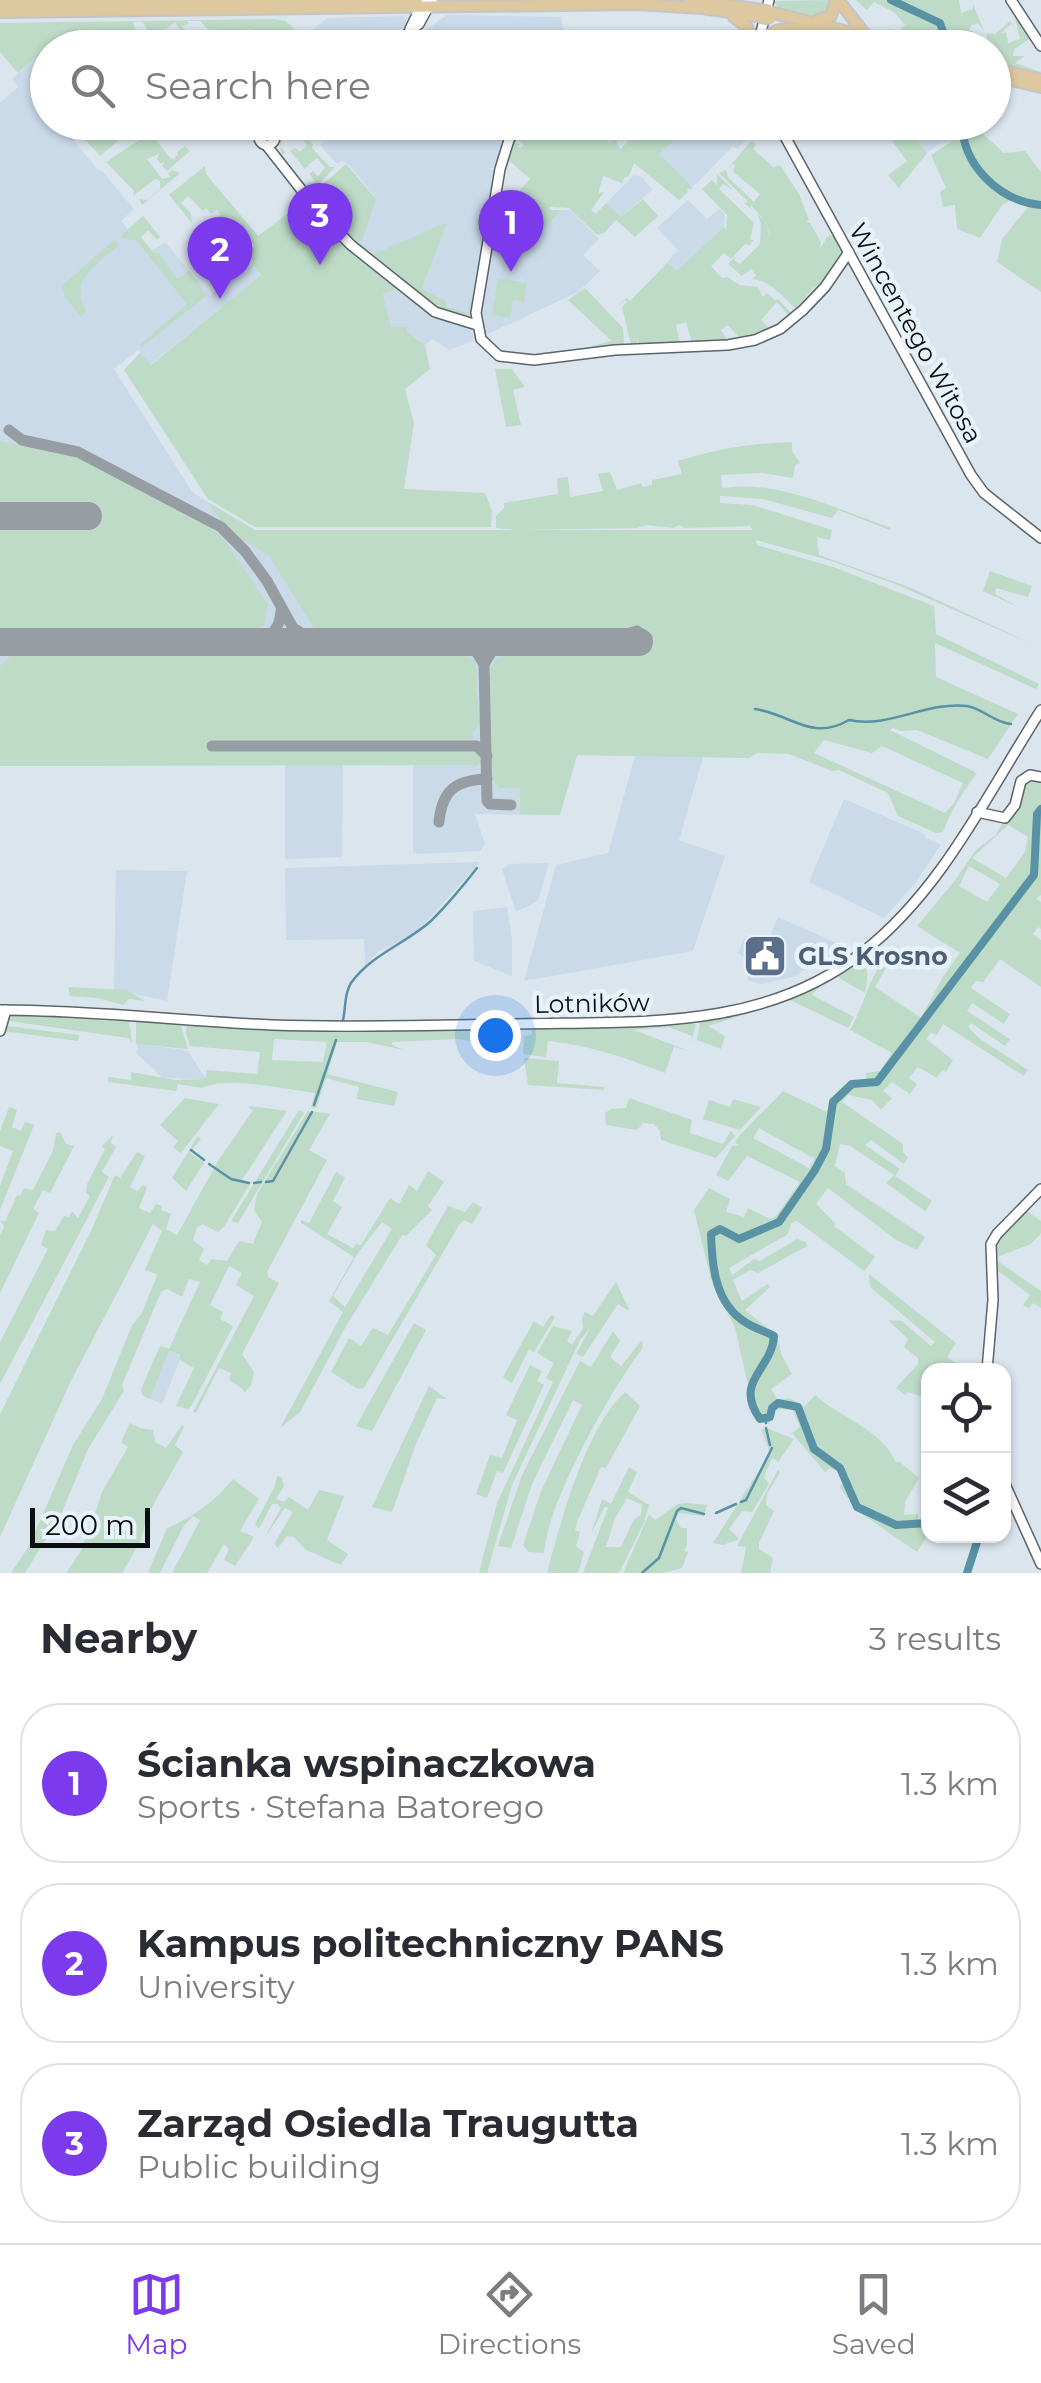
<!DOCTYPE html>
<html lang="en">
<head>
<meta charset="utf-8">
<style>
  :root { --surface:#fff; --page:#f2f2f3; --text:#2b2b33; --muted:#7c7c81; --line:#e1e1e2; --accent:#7c3aed }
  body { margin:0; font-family:Montserrat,sans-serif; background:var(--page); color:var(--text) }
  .controls { position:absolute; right:30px; bottom:30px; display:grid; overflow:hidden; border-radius:20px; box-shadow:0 2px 8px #0004 }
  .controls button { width:90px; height:90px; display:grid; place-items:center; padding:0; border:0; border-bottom:2px solid var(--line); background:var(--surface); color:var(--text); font:50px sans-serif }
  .scale { position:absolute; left:30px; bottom:25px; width:120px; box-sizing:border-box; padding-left:10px; border:5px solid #0c0f12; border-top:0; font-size:28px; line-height:35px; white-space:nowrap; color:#0c0f12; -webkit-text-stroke:8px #e8f2fb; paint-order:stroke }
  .you { position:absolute; left:495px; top:1035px; width:35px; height:35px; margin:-25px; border:8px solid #fff; border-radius:50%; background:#1a73e8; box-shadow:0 0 0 15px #1a73e833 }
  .badge { display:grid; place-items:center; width:65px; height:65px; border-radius:50%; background:var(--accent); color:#fff; font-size:32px; font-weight:700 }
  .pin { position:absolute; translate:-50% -82px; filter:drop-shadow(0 2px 5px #0008) }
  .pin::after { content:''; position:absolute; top:52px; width:35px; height:30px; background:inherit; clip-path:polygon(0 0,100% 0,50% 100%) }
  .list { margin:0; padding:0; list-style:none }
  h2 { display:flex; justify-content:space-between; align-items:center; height:130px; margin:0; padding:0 40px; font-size:42px }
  h2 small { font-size:32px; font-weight:400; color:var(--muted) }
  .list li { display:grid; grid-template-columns:65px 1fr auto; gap:30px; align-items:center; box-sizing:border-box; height:160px; margin:0 20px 20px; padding:0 20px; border:2px solid var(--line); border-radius:40px }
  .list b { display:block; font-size:38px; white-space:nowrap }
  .list p { margin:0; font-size:32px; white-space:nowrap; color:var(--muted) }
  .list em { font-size:32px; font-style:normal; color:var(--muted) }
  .icon { flex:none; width:55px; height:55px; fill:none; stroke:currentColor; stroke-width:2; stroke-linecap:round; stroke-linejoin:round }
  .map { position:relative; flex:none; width:1041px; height:1573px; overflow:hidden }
  .search { position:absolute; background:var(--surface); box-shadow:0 2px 8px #0004; left:30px; right:30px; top:30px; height:110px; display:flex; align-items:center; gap:25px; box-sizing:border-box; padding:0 35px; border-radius:55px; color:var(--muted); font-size:38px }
  .sheet { height:670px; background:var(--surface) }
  nav { display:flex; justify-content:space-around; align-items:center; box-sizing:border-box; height:140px; border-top:2px solid var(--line); background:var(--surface); font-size:28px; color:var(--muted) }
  nav a { display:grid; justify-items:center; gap:5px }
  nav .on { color:var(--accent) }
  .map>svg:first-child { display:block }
  .built { fill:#cadae8 }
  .green { fill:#bddbc7; fill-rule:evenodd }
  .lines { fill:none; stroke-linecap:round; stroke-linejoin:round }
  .stream { stroke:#5992a5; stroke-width:2.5 }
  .river { stroke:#5992a5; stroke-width:8 }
  .taxiway { stroke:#969ea4; stroke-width:11 }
  .runway { stroke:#969ea4; stroke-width:28 }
  .secondary-casing { stroke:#5b636b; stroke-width:12 }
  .primary-casing { stroke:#c5c5c6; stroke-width:14 }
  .secondary { stroke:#fff; stroke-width:9 }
  .primary { stroke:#ddc8a0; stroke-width:10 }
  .primary-bridge-casing { stroke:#c5c5c6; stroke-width:14; stroke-linecap:butt }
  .primary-bridge { stroke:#ddc8a0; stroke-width:10 }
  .labels { text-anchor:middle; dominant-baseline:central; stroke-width:9; stroke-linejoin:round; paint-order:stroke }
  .street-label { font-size:25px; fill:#0c0f12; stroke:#e8f2fb }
  .service-label { font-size:25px; font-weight:bold; fill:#4e5e75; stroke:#e8f2fb; text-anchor:start }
</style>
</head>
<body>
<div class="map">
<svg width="1041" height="1573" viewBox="0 0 1041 1573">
  <rect width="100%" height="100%" fill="#dbe5ee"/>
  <!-- built -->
  <g class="built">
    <polygon points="447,15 561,17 564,32 556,47 538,35 530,45 532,47 402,47"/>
    <polygon points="404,16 407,19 405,26 382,47 293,48 327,18"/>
    <polygon points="47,53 47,89 37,98 47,108 48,122 60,123 97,169 102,171 134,209 121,221 148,254 165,242 210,295 250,262 261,275 150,365 138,350 114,369 193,493 255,530 753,531 754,680 749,758 703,757 679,840 725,856 693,951 524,981 556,865 608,853 635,756 577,755 560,815 475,814 485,844 480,851 419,854 413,853 413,765 343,765 342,857 285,859 285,765 0,766 0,103 18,87 12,79 37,57 39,59"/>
    <polygon points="323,123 366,123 375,135 382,127 379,123 508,123 511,128 504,138 496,166 489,169 494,170 476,289 468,314 446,305 422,290 446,223 369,256 354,244 361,238 376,198 350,166 342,161 337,164 320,145 332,135"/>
    <polygon points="691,123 751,123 748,138 737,149 733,146 691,189 659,154 680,137"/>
    <polygon points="903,123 948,123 954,140 937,145 927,153"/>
    <polygon points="634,175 642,177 652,190 621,217 606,203"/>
    <polygon points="688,200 707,219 719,209 725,214 724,227 677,272 667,263 678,250 657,228"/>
    <polygon points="562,210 570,210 599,239 583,255 600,271 578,292 486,335 481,314 494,235 536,235"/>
    <polygon points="399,288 434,316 470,329 475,340 449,350 433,339 425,345 405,330 391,328 383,294"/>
    <polygon points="844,799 925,834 924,837 941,845 916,882 884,918 809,882"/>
    <polygon points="480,862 423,925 408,938 379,951 365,965 364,939 286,940 285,868"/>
    <polygon points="549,863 538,901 516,912 502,869 509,864"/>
    <polygon points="116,870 187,871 167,1001 114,989"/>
    <polygon points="507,907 512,939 512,976 474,961 473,911"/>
    <polygon points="778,917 845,947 793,977 761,984 747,980 751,963 738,953 744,938 766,946"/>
    <polygon points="136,1044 187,1050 206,1079 163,1078 135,1052 138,1050"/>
    <polygon points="169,1351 181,1357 162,1404 150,1399"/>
  </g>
  <!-- green -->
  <g class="green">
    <polygon points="831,0 830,12 818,18 779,9 774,1"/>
    <path d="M856,0h103l2,13 12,-4v-5l11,27 -6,-8 -7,3 -2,5h4l2,11 12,-3 -1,-6 9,1 15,-13 7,11 -6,-8 -11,10 6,-2 2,11 12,-4 -6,-25 17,24 -17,11 -1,7h12l-10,7 26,9v4l-47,-12v-16l-12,-1 6,-4c-32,13 -68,2 -98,-7l-1,-8 8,5 8,-8 -10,-12 -21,-11 -7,8z"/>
    <polygon points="274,19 286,21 296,31 278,47 256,47 250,40 253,34 249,29 226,47 200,21 187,21 189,24 182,26 186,34 196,31 206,39 196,36 193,39 200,47 189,47 175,22 162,32 164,38 157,36 152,39 143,22 133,22 137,34 131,38 136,45 134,47 130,43 122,47 106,47 101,42 94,47 74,47 65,38 54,47 48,48 47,53 39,60 36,57 18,73 0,52 0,23"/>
    <polygon points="153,122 165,123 149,131 170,158 174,159 178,154 177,152 185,146 190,151 167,171 162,166 165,161 161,164 157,159 159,154 147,159 162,179 170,177 168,174 172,170 180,173 195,160 194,161 142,205 139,199 147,200 160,189 160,181 155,179 133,196 134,191 106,162 144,137 145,129"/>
    <polygon points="70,123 109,123 116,130 121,126 120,123 128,123 114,133 121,135 131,123 137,125 100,156"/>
    <polygon points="524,123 541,123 542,125 544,123 562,138 588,137 603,123 612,123 603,132 609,142 623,129 619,123 636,123 637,127 628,128 629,131 622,134 623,136 619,141 616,140 620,149 640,130 662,130 672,139 676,135 673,131 675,128 682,135 659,154 690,184 691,190 687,188 688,192 679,200 634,163 629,176 625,177 622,183 603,176 598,194 604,192 591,210 596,214 606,203 621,217 643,199 658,216 635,237 616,220 604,233 597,235 569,208 550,207 550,210 562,210 537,235 492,236 499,211 502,212 503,207 499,209 501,189 502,196 511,200 530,179 509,160 502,182 514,140 517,144 521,143 518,146 520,148 524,145 515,138"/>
    <polygon points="867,123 903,123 927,153 899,188 888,175 907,161 883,129 875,134"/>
    <path d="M948,123h24c10,12 21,18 31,30l22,-2 16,21v120l-44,-30 5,-23 27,-33 -17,-7 -10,6 -22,33 -23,-9 -2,-24 -12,2 -3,-15 6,-4 -15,-33 23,-15z"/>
    <path d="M293,124l2,4 -13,9 -2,10 6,5 -4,3 23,29 10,-3 -6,-7 4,-3 5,5 7,-8 -8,-10 -9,7 4,4 -4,-3 -3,3 -15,-18 5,-3 5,4 7,-7 -10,-13 16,12 -1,4 18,19h5l-26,27c-13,-18 -34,-36 -28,-59z"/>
    <path d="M751,141l5,3 -3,5 20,18 7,-2 19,29 10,26 -3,2 4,1 11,19 -1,7 7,-12 7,-3 8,17 -17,30h-4l-3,7 -4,-1 -18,22c-14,-13 -26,-28 -43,-30l3,-4 -5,-6 -9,7 -14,-12 8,-8 -2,4 6,4 20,-20 1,-20 -4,-11 9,10 4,15c-2,-17 -10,-22 -19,-33l-1,2 5,5 -11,-9 4,-1 -29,-29 7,-3 2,7 26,25 6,-8 -27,-22 2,-8 -5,2z"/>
    <polygon points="346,164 376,199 362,241 354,244 310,196"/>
    <polygon points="205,166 206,174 258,236 299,205 295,188 335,239 399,288 383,294 391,327 408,327 406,331 425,345 430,369 405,389 414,423 404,489 485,493 492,511 491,527 255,527 208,499 124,370 140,353 151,365 261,275 248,258 238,252 243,262 240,265 237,257 229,263 237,268 233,271 226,263 237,248 250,250 255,246 247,235 224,255 219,255 215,250 217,247 223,253 230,246 223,236 226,233 214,218 221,215 217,210 211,214 206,208 203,211 188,196 181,203 191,214 192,223 169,195"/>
    <polygon points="717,174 733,190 723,184 719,189 754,223 750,239 754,240 749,245 745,244 731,259 724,253 711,266 722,278 727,277 740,285 758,287 763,297 767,293 775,300 778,299 792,314 789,316 777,302 761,320 769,328 788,318 773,328 741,340 728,325 721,330 728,341 692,342 686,322 676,325 679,340 686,343 666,344 664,340 663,344 638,345 637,336 637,345 631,345 622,307 627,302 625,300 615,309 626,298 630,301 667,263 677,271 724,227 726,230 727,215 702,189 712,180 717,185"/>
    <polygon points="143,216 160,237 157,240 148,230 141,237 154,253 159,253 177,279 189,271 206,296 142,347 140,345 187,304 137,241 120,237"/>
    <polygon points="447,222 422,289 445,301 446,306 468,313 470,301 473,301 472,314 467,316 443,310 369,256"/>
    <path d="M115,239l3,7c-21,18 -50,34 -32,65l-5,6 -16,-20 -3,-11z"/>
    <polygon points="498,278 527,283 524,302 513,300 510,318 492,315"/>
    <polygon points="585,288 623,328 624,342 621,346 591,346 612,341 568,300"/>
    <polygon points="495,369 512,369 525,387 513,390 521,425 506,427"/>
    <polygon points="0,441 85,459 207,524 225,540 268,605 264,625 246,633 0,633"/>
    <path d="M792,442v9l8,12 -5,2 -2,13 -31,-5 -41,2 1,13c56,-9 117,22 169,40l-1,2 -52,-20 -6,8 -69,-19 -43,-3v7l33,2 79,25 -2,10 -13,-3 2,18 90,32 132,61 -146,-64 -63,-23 -76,-21 1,5 76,22 101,39 2,28 103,50 -3,5 -101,-46 1,34 82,37 -30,45 -71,-29 -16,1 -8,-3 -3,2 87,43c-15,20 -26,37 -34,59l-7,1 -38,-17 -10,-23 -49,-23 -7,1 -43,-17 -31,-1 -9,5 -172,-3 -17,60 -40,-1v-26h-21l-9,-12v-107l6,-10 17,-8h136v-22l-35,4h-297l-48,-77 -43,-27 -17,-26 46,27h261l-20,-2v-12l8,-8v-5l54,-9 -1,-16 11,-1 2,20 33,-6 -5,-17 12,-2 7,18 24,-7 2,4 9,-2v-5l30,-6 -4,-13c39,-12 74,-18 114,-19zM646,525l28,3 5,-3 6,3 65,-2 3,4h-234l118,-2zM824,740l48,13 10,-7 81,37 -9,20 -9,10 -131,-60z"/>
    <polygon points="990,571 1032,586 1028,597 996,588 995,594 1018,607 983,591"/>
    <polygon points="460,651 476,661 479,726 472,733 473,742 212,743 211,748 475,749 480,751 482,761 473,768 473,765 0,766 0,666 14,652"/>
    <path d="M1030,779l11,1v115l-5,4 5,3v27l-3,-2 -5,7 8,6v47l-41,-28 -17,23 -7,-1 -5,7 39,26 -6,10 -32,-21 -5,8 43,28 -5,7 -34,-23 -3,4 12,12 48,31 -4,6 -81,-52 -6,11 -6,-2 -5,6 27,21 -7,12 -4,-2 -5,8 -19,-11 -9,11 8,6 -7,10 -18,-12 -9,9 9,7 -11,12 -9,-10 -24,-5 -6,7 61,42v8l5,6 -4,6 -33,-24 -6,5 35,24 -5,7 37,25 -7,10 -39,-28 8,-8 -44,-29 -10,-2 -5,22 10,7 1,11 79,53 -8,13 -22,-11 -67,-51 -12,16 19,19 -1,3 41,31 -11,14 -67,-50 -6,2 -3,11 -59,34 3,7 22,-16 6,2 37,-22 9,3 1,4 -49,27 -8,-3 -17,10 9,21 26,-17 2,3 -25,23 32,26 5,20 10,18 -21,15 7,11 12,-2 14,9 11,-12c27,24 65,33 81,67h4l19,16 -14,24 -1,13 14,-1v6l10,-1v16l-11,17 -58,-40 -19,-24 3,-7 -3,-9 -10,-4 -5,4 -33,-39 8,-6 -8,-19 -17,2 -6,14c-17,-6 -22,-19 -22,-36l6,-2 -5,-1 -13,-57 -24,-49 -17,-69 15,-22 21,11 -4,13 18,5 4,-9 22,11 6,-3 24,-34 -53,-26 -19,25 -12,-6 16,-29 6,-1 -3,-3 4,-6 44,-45 44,21 3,-13 19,-18 17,-2v-6l14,-2 12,-18 -42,-23c16,-28 22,-67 49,-85l-24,42 46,31 23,-43 16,-22 -43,-27 36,-43 23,-33 20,-15 7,-14 12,-7 7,-29zM1008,825l20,12 -3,15 -19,26 -34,-20zM969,866l31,18 -13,18 -28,-16zM759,1128l56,31 -6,9 -56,-30z"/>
    <path d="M859,958c12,11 8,21 6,35l-29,-17 -15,9 -9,10 42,22 -6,11 -58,-28 -82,26 17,10 -4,13 -24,-9 3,-18 42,-10z"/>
    <polygon points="68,987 127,990 145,1001 129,999 123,1005 97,998 70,996"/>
    <polygon points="11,1015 129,1020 132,1042 128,1038 9,1021 8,1026 79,1035 78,1041 3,1031"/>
    <polygon points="136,1021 180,1023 188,1049 136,1044"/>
    <path d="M692,1022l4,3 -6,21 2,-10 -24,-9 -34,3 55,21 -15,-4 -9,26c-39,-15 -75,-28 -117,-32l-2,16 -23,-3 1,-18 7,-1 2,-6z"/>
    <path d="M187,1024l319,4 1,8h9l2,8 -2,4 -59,-9 -65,3v3l12,5 -38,-8h-29l-10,32 71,18 -4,14 -37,-7 2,-12 -33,-9 -10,30 -5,-1 4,-14c-28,-4 -89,-17 -113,-5l-24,-4 -2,7 -68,-9v-5l23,3v-8l44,8 30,-1 2,-9 50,4 3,-22 -70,-6 -4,-13zM274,1039l53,3 -4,20 -51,-2z"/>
    <polygon points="524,1058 559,1061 557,1083 604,1087 604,1090 528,1085"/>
    <polygon points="185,1098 219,1104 181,1153 173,1148 178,1141 160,1125"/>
    <polygon points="629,1098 692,1120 690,1133 723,1144 731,1131 735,1136 716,1158 661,1140 660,1131 654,1124 643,1123 637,1130 606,1125 605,1113 611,1109 626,1108"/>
    <polygon points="733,1099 761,1107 740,1130 703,1119 709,1100 730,1107"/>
    <polygon points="250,1106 287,1111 242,1180 251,1182 224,1227 218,1232 202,1224 197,1228 193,1240 204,1249 199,1260 207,1265 212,1259 227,1261 239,1241 253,1244 262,1222 254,1210 257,1194 308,1111 330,1114 309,1150 327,1160 267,1272 268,1277 279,1283 242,1354 254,1372 251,1385 244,1393 243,1389 229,1380 231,1373 219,1368 196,1413 193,1412 254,1296 236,1285 242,1273 229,1266 210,1305 223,1312 220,1319 233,1326 192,1405 188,1409 176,1406 194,1368 180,1360 180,1355 169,1351 150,1399 142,1395 141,1389 160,1346 169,1349 200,1282 189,1279 182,1297 167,1289 161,1292 122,1385 124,1391 88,1449 60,1517 25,1573 11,1573 29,1546 73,1445 102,1399 132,1325 142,1313 156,1278 157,1274 145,1270 162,1231 153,1224 70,1383 0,1537 0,1414 91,1231 115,1175 120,1178 137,1152 145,1156 130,1187 137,1191 143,1185 147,1187 139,1208 150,1213 156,1204 162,1206 161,1210 171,1214 166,1229 177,1235 218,1161 253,1110 248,1108"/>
    <polygon points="9,1107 17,1110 12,1127 21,1131 25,1122 34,1125 0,1210 0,1186 13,1151 0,1146 0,1131"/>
    <polygon points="299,1110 304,1113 238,1223 231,1221"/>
    <polygon points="60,1132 66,1144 74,1146 50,1193 43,1190 33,1209 39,1213 0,1293 0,1235 4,1227 0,1220 5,1222 17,1195 20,1196 24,1188 33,1190 53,1151 56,1133"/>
    <polygon points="113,1135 111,1143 116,1147 102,1172 109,1177 0,1384 0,1342 48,1249 41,1245 46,1230 55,1231 64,1216 69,1217 72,1211 78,1218 90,1196 86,1193 87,1184 105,1149 102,1146"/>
    <polygon points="198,1136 201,1139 190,1153 204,1163 186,1191 172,1178"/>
    <path d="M428,1171l16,11 -16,24 4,4 -26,26 -4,-1 -57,93 -45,84 -20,16 63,-116 -14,-11 25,-44 -53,-34v-3l8,3 27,-51 9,6 -12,23 9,6 -15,27 26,14 3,-4 5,1 29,-47 9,6 10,-19 8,6zM382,1222l10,7 -47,78 -12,-11 25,-43z"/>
    <polygon points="473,1202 482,1208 472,1224 464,1220 459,1225 364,1388 358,1389 331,1372 349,1338 361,1346 373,1328 388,1335 436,1255 426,1245 448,1206 465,1212"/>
    <path d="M1025,1210l16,11v12l-10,11 -34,13 -1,3 45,31v17l-8,-5 -4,5 -6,-3 7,-10 -36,-27c1,-31 10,-36 31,-58z"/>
    <polygon points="869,1274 956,1343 947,1357 966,1370 928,1370 928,1388 920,1396 908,1392 905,1395 896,1388 918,1364 918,1358 904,1347 908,1339 888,1320 902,1321 931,1346 935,1342 870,1287"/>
    <polygon points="616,1282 629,1309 627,1310 618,1304 583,1357 576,1354 591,1327 580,1340 512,1485 487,1573 479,1573 497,1503 553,1382 546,1378 554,1363 537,1353 553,1326 572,1331 567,1341 572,1345 583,1328 582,1318 585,1312 593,1316"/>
    <polygon points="551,1315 555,1317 534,1352 529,1349 512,1383 503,1377 534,1321 543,1327"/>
    <polygon points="414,1323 426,1330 372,1431 356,1426"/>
    <path d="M613,1331l7,10 -10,16 11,9 21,-26 1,8c-31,39 -96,156 -99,205l-15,-1 -6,-7 18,-54 41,-86 -9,-5 -41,84 -21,64 -13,-2 24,-71 58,-114 11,6z"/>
    <polygon points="530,1365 542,1371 537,1381 544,1385 503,1473 497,1471 487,1498 476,1494 490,1455 502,1458 517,1420 506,1415"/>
    <polygon points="429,1386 447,1399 437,1398 416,1444 392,1512 372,1507"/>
    <path d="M625,1392l15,14 -34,62 -5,-1 -24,55 -2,8 5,2 -4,14 8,6 -6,21h-31c14,-52 38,-144 78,-181z"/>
    <polygon points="130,1423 140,1428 153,1430 155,1442 166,1448 182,1425 184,1427 175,1445 183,1452 148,1514 140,1542 122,1573 66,1573 81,1551 103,1490 128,1447 121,1442"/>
    <polygon points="761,1429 769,1429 794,1439 778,1462 772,1458 764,1477 769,1484 752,1512 742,1511 729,1529 739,1539 723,1545 713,1543 770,1453"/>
    <path d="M629,1467l8,5 -9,20 21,13 -5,18 -25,50h-36l25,-65 -3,-2 -14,28 11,-35 9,5zM627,1498l15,7 -1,10 -7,4 -13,28h-15l9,-29z"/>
    <polygon points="778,1470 780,1472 767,1494 766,1505 774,1511 759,1543 759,1549 773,1558 770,1573 741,1573 746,1547 737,1546"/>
    <polygon points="277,1476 282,1478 284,1486 276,1499 284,1502 289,1497 308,1510 319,1490 344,1496 327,1540 348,1554 341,1565 306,1550 294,1537 287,1536 278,1548 274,1544 293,1512 285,1508 265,1537 281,1508 278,1504 272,1504 259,1529 255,1524 275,1486"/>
    <path d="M233,1479l26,20 -19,32 14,6 -19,29 -11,-6 5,-11 -5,-5 -17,29h-35l28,-53 -7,-4 -10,11 -23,46h-12l19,-45c28,-12 47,-26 66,-49z"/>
    <polygon points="686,1503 707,1505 704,1516 679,1513 676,1519 681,1528 687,1528 687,1545 684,1551 688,1552 682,1568 662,1573 623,1573 649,1514 655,1520 678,1504"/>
  </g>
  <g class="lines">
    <!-- stream -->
    <g class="stream">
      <path d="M755,709c36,5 56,33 94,11 39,9 78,-19 118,-14 15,2 28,17 44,18"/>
      <path d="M343,1020c3,-12 1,-27 8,-37 21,-29 54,-39 80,-62 16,-16 32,-35 46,-53"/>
      <polyline points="314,1105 336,1040"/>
      <polyline points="191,1150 204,1160"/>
      <polyline points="209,1164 231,1179 249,1183"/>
      <polyline points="266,1182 273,1181 312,1112"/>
      <polyline points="254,1183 261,1182"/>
      <polyline points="765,1420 766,1423"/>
      <polyline points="766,1428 770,1445"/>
      <polyline points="741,1502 746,1500 772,1448"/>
      <polyline points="716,1513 736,1504"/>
      <polyline points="642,1573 659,1558 677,1511 681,1508 704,1514"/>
    </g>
    <!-- river -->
    <g class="river">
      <polyline points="891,0 940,23 945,37 935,48"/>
      <path d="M962,122c0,43 37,79 79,83"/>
      <path d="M928,1523l-32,2 -39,-18 -17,-39 -26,-19 -16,-42 -20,-4 -6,5 -2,9 -10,2c-27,-38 12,-49 14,-83 -9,-5 -21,-8 -29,-14 -30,-19 -33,-56 -34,-88l9,-5 19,10 40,-17 36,-52 11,-21 7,-47 19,-18 25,-2 157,-207 3,-61 4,-5"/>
      <polyline points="967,1573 979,1536"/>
    </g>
    <!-- taxiway -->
    <g class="taxiway">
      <polyline points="9,430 22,440 78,452 221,527 245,551 267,581 293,628 315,642"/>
      <path d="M256,642c16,-5 24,-14 25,-31"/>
      <polyline points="458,642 476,651 484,664 487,801 490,804 511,805"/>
      <polyline points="599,642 637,631 647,638 645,647 641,649 618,642"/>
      <polyline points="484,664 492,651 513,642"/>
      <polyline points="212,746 477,746 487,756"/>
      <path d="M439,822c3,-32 17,-42 48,-43"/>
    </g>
    <!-- runway -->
    <g class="runway">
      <polyline points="0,516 88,516"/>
      <polyline points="0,642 639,642"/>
    </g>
    <!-- secondary casing -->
    <g class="secondary-casing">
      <g id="secondary">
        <polyline points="1011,0 1041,46"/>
        <polyline points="410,29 424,0"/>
        <polyline points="390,48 419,24 432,0"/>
        <path d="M579,48c18,-12 85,-11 105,0"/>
        <polyline points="757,48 769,0"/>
        <polyline points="520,122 509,140 500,169 476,313 481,339 499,356 534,360 615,350 728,345 755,340 780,329 803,310 825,287 849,252"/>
        <polyline points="777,122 971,475 984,493 1041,538"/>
        <circle cx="267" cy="137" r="8"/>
        <polyline points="275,135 288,122"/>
        <polyline points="267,146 318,211 351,245 435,312 477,325"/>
        <polyline points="977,812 1005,818 1015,805 1021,781 1030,775 1041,777"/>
        <path d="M0,1010c91,0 181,11 272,15 81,3 162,0 242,-1 122,-3 247,8 349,-72 80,-63 124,-158 178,-242"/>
        <polyline points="0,1031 6,1010"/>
        <polyline points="987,1370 993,1300 991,1244 997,1234 1041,1189"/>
        <polyline points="1004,1482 1041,1564"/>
      </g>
    </g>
    <!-- primary casing -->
    <g class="primary-casing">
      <g id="primary">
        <polyline points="690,0 756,9"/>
        <polyline points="838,0 864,33"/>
        <polyline points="0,5 417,0"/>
        <polyline points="0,12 638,4 702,8 757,16"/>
        <polyline points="770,12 911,48"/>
        <polyline points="733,16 747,27 752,48"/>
        <polyline points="816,21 831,16 836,0"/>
        <polyline points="829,34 882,48"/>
        <path d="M763,48c8,-30 39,-15 62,-16"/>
        <polyline points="994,68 1041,80"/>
        <polyline points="994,76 1041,87"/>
      </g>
    </g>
    <!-- secondary -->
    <use href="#secondary" class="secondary"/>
    <!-- primary -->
    <use href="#primary" class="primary"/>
    <!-- primary-bridge casing -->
    <g class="primary-bridge-casing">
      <g id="primary-bridge">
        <polyline points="757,9 770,12"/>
        <polyline points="757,16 770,19"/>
      </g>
    </g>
    <!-- primary-bridge -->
    <use href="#primary-bridge" class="primary-bridge"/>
  </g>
  <!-- icons -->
  <defs>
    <g id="civic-square" transform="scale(2.25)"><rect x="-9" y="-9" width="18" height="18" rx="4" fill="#5c6f8a" stroke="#e8f2fb"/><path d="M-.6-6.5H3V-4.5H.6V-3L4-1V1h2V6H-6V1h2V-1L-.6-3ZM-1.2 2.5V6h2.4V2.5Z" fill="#fff"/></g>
  </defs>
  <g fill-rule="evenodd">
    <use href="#civic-square" x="765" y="956"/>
  </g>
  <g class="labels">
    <!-- street labels -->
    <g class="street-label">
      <text transform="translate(916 333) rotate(61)">Wincentego Witosa</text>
      <text transform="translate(592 1003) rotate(-1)">Lotników</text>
    </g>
    <!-- service labels -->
    <g class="service-label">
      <text x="798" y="956">GLS Krosno</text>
    </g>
  </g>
</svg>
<div class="controls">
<button><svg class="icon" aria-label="locate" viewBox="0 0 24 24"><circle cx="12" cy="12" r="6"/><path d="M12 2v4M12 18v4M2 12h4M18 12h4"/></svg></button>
<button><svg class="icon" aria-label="layers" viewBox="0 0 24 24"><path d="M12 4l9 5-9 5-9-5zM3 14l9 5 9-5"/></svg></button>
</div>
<div class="scale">200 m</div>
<div class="you"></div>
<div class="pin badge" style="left:511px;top:272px">1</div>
<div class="pin badge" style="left:220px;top:299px">2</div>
<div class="pin badge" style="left:320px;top:265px">3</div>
<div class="search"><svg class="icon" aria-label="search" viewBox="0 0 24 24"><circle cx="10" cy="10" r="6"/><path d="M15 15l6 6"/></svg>Search here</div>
</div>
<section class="sheet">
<h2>Nearby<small>3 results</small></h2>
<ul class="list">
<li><span class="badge">1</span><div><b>Ścianka wspinaczkowa</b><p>Sports · Stefana Batorego</p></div><em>1.3 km</em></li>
<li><span class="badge">2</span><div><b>Kampus politechniczny PANS</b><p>University</p></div><em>1.3 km</em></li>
<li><span class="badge">3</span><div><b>Zarząd Osiedla Traugutta</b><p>Public building</p></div><em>1.3 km</em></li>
</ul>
</section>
<nav>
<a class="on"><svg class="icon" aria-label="map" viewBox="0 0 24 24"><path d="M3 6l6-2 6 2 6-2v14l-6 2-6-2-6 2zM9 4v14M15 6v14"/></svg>Map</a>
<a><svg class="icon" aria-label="directions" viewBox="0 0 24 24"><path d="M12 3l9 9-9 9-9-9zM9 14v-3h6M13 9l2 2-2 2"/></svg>Directions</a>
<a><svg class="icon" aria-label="saved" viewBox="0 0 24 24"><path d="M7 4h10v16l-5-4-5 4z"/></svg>Saved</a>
</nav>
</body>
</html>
